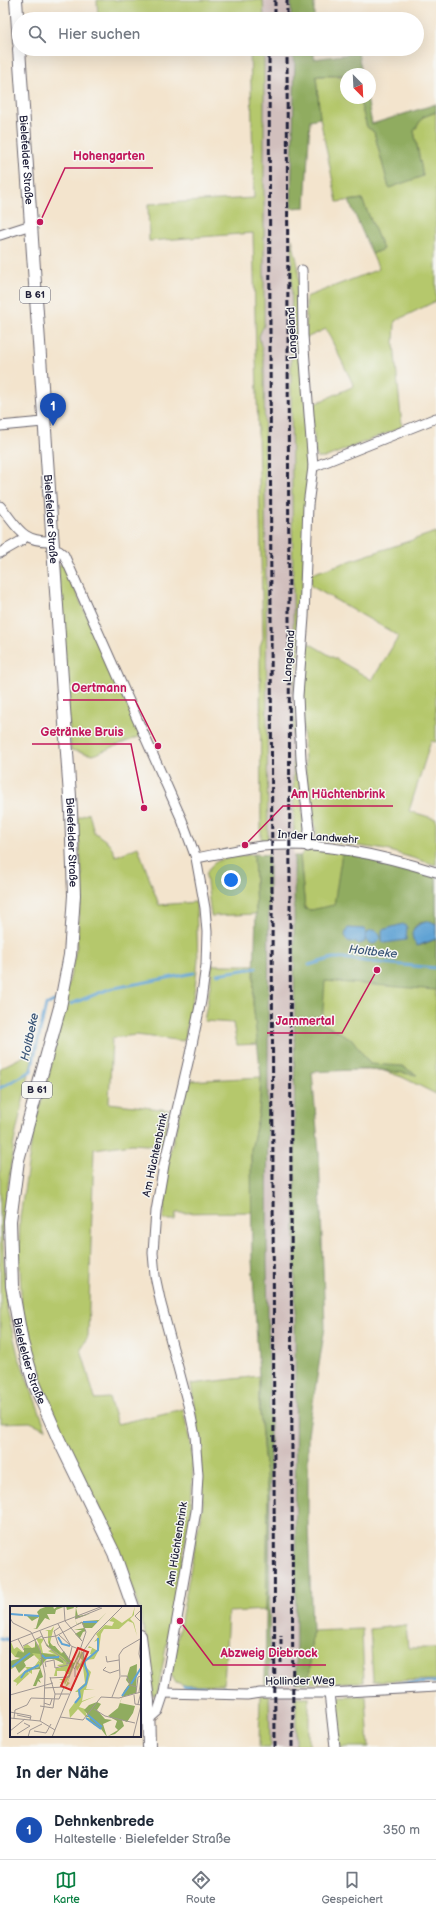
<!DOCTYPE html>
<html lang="de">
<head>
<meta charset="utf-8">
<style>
  :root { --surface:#fff; --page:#f6f6f7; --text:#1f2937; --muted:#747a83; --line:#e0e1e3; --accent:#0b8043 }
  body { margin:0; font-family:"Balsamiq Sans",sans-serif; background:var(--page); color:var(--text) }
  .compass { position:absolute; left:340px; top:68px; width:36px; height:36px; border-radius:50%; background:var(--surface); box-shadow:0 4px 16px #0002; rotate:156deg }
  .you { position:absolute; left:231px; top:880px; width:14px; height:14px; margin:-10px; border:3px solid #fff; border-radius:50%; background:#1a73e8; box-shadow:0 0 0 6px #1a73e833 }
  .badge { display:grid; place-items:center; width:26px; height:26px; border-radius:50%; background:var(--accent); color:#fff; font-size:13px; font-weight:700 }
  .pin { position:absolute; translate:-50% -33px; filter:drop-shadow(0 1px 2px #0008) }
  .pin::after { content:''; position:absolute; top:21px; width:14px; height:12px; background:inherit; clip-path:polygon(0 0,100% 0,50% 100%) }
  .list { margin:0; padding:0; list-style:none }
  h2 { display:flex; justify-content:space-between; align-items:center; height:52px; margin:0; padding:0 16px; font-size:17px }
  h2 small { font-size:13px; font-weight:400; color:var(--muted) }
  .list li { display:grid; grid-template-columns:26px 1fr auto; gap:12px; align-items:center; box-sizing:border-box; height:60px; padding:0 16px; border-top:1px solid var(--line) }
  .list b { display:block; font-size:15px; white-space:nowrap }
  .list p { margin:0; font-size:13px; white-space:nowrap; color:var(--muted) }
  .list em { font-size:13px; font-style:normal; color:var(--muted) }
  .icon { flex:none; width:22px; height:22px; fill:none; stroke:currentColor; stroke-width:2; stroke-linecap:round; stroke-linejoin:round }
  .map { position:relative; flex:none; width:436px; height:1747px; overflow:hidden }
  .search { position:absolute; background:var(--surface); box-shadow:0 4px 16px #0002; left:12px; right:12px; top:12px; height:44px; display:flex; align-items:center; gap:10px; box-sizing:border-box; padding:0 14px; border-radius:22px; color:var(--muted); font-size:15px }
  .sheet { height:112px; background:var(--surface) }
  nav { display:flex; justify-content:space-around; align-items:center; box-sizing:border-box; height:56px; border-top:1px solid var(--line); background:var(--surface); font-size:11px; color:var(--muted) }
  nav a { display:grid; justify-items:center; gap:2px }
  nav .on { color:var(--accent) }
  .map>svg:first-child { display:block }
  .industrial { fill:#d1bfbd }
  .green { fill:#b5c86c; stroke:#6c7554 }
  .forest { fill:#90ac60; stroke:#59674e }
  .water { fill:#60a3d4; stroke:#416288 }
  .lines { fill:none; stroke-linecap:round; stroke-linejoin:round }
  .stream { stroke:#60a3d4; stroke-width:3 }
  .minor-casing { stroke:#6b666e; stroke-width:11 }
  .major-casing { stroke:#6b666e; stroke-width:14 }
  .minor { stroke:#fff; stroke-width:9 }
  .major { stroke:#fff; stroke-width:12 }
  .rail { stroke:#22223b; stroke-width:3; stroke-dasharray:6 3; stroke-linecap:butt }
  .labels { text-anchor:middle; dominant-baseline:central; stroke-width:3; stroke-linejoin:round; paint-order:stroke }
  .shield { fill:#f6f6f2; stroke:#626272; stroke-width:1 }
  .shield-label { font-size:10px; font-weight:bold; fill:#22223b }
  .street-label { font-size:11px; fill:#22223b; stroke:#f6f6f2 }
  .water-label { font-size:12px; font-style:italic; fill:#3b5678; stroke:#f6f6f2 }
  .inset-river { fill:none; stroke:#60a3d4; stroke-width:2 }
  .inset-road { fill:none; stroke:#9f9693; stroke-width:1 }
  .view { fill:#d62828; fill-opacity:0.15; stroke:#d62828; stroke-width:2 }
  .inset-edge { fill:none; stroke:#22223b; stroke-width:2 }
  .leader { fill:none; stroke:#c2185b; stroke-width:1.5 }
  .callout-dot { fill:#c2185b; stroke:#f6f6f2; stroke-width:1.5 }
  .callout-label { font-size:12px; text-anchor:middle; font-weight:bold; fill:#c2185b; stroke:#f6f6f2; stroke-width:3; stroke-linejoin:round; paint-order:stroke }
</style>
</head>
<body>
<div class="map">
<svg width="436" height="1747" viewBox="0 0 436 1747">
  <rect width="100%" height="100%" fill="#f6f6f2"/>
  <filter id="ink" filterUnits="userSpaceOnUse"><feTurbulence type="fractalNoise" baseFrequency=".025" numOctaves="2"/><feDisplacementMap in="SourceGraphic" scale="8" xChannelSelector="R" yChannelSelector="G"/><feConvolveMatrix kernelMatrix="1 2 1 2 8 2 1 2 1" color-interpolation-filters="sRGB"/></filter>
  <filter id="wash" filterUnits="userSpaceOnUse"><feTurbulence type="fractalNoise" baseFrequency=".012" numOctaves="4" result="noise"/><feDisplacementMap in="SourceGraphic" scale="16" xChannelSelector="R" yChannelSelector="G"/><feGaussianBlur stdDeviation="0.9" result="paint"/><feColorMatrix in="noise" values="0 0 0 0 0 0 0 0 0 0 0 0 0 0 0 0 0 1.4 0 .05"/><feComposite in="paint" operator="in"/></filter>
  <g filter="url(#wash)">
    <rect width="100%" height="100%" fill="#f3e4cd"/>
    <!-- industrial -->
    <g class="industrial">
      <polygon points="263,0 291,0 291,19 264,19"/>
      <polygon points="264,49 292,49 292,57 295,61 291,208 291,383 294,691 293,749 296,1747 270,1747 270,1430 267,1264 269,855 264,360 259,336 264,325"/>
    </g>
    <!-- green -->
    <g class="green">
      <polygon points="97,0 263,0 264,19 98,19"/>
      <polygon points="250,49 264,49 264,325 259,336 264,360 268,840 261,839 260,646 263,638 253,233 149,241 148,204 254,198"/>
      <polygon points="316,76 346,76 346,98 359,98 367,127 374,132 389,188 423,176 414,131 423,117 436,112 436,301 395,321 394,344 402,427 324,458 318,458 315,453 312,405 354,386 326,329 306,338 306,297 379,269 372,254 383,249 362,199 337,202 320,118"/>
      <polygon points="292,239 298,266 301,343 309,446 300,641 294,691 291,383"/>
      <polygon points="436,532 436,742 431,741 409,811 436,819 436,865 386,850 318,840 307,794 301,695 307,642 372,680 399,636 311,586 311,574"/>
      <polygon points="63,563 141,736 93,755 71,750 58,566"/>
      <polygon points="294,707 304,831 298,837 294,838 293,749"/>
      <polygon points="89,813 94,832 109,843 116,856 138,847 159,905 196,902 198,960 195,987 184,1041 136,1035 112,1038 109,1103 169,1110 162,1146 132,1144 94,1149 88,1336 81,1349 95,1399 109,1398 117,1424 183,1409 191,1446 193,1468 191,1512 157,1696 153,1696 147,1642 140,1614 140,1607 138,1607 133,1589 113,1537 56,1420 42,1388 22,1317 19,1245 20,1217 33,1132 50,1070 77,945 82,873 77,818"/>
      <polygon points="305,850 342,853 436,878 436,1094 402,1077 381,1070 303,1070 323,1018 312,910 305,909 300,856"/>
      <path d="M254,854l2,60 -45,2 -5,-41c6,-20 31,-18 48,-21z"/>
      <polygon points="212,965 255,965 253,1003 258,1044 237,1045 233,1023 204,1021 211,981"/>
      <polygon points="34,1051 14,1142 2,1228 7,1309 18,1355 46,1429 30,1422 0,1423 0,1068"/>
      <polygon points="261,1077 259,1113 251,1150 252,1212 176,1213 175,1220 163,1220 167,1163 189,1081"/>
      <polygon points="259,1376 259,1402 268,1499 266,1610 228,1612 224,1684 184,1685 176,1682 171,1674 203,1502 199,1438 191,1384"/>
      <polygon points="406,1625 408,1648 436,1648 436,1680 373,1681 370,1629"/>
      <polygon points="362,1629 364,1682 309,1683 312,1631"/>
      <polygon points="260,1695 269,1696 270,1747 259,1747"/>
      <path d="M341,1696h25l3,51h-31c-1,-15 -10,-41 3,-51z"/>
      <rect x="296" y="1697" width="13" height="50"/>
    </g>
    <!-- forest -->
    <g class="forest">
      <rect x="291" y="0" width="23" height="19"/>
      <polygon points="292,49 314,49 314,59 358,53 362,74 316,76 320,118 310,120 305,207 291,208 295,61 292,57"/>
      <polygon points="359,98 367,98 372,124 436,104 436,112 423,117 414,131 423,176 389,188 374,132 367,127"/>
      <polygon points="362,199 383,249 372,254 349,201"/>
      <path d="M342,853l48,9 46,13v49c-4,0 -9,-2 -13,-2 -13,2 -13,18 -4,24l17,-7v51l-111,-9 -3,42 30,16 18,25 32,2 15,9 -43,-6 -62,3 7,81 6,174 -17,107v90l4,107 -3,52h-13l-2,-827h6l5,53 6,1 23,-5z"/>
      <polygon points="254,854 269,855 267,1264 270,1430 269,1684 265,1684 268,1499 259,1402 259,1376 252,1259 251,1150 259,1113 261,1077 253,1003 256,914"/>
    </g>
    <!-- water -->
    <g class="water">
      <path d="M430,921l6,3v15l-19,7c-11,-15 -2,-22 13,-25z"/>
      <polygon points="403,924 407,927 406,940 385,943 382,941 382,930"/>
      <path d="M348,928l17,1 1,3 -1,10 -5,2 -13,-3c-3,-3 -2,-9 1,-13z"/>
      <circle cx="373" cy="937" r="7"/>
    </g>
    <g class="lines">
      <!-- stream -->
      <g class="stream">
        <polyline points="309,965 333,958 343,958 370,962 436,968"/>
        <polyline points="217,974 256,968"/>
        <polyline points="71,1004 109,989 194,973"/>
        <polyline points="0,1088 31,1071 46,1005 54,1001"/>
        <polyline points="0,1638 11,1640"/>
        <polyline points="380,1685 436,1682"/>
        <polyline points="184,1686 247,1689"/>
        <polyline points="322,1688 359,1686"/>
      </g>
    </g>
  </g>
  <g filter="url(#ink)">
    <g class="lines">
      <!-- minor casing -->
      <g class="minor-casing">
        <g id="minor">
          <polyline points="0,235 31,225"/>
          <polyline points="302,270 303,335 313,467"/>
          <polyline points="0,426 43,422"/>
          <path d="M0,506c18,21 21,36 51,35"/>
          <polyline points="52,550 59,551 64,555 182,820 196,858 205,908 207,932 206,965 201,1001 190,1054 164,1165 156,1211 153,1253 155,1276 161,1304 190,1412 195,1436 198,1475 196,1511 164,1693 158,1711 149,1719"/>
          <polyline points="0,553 21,541 25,537"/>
          <polyline points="308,847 309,828 301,759 298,696 304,617 308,505 313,467 436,418"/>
          <path d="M196,858c22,-4 44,-9 66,-12 58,-5 119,9 174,26"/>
          <polyline points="164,1693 247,1695 260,1693 329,1693 436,1687"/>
          <polyline points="329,1693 335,1747"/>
        </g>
      </g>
      <!-- major casing -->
      <g class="major-casing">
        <g id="major">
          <polyline points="16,0 19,43"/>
          <path id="s1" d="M19,49l52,762 3,84 -4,60 -10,52 -42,153 -8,61 2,65 10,56 12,41 25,57 55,113 19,54"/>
          <polyline points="140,1636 148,1701 149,1747"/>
        </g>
      </g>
      <!-- minor -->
      <use href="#minor" class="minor"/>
      <!-- major -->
      <use href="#major" class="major"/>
      <!-- rail -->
      <g class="rail">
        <polyline points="275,0 275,19"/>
        <polyline points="287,0 287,19"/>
        <polyline points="269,49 275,1747"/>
        <polyline points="287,49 293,1747"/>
        <polyline points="281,1663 281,1635"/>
      </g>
    </g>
  </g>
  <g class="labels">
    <!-- shield labels -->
    <g class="shield">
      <rect x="20" y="287" width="30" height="16" rx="3"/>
      <rect x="22" y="1082" width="30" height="16" rx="3"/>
    </g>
    <g class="shield-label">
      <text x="35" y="295">B 61</text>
      <text x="37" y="1090">B 61</text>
    </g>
    <!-- street labels -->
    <g class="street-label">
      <text stroke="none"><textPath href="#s1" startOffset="111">Bielefelder Straße</textPath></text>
      <text transform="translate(292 333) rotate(-93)">Langeland</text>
      <text stroke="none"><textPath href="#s1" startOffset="471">Bielefelder Straße</textPath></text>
      <text transform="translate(289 656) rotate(-86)">Langeland</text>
      <text transform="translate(318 837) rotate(4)">In der Landwehr</text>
      <text stroke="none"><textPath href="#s1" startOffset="795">Bielefelder Straße</textPath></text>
      <text transform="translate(155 1155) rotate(-78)">Am Hüchtenbrink</text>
      <text stroke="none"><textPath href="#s1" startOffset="1323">Bielefelder Straße</textPath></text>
      <text transform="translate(177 1544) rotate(-81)">Am Hüchtenbrink</text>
      <text transform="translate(300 1681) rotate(-1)">Hollinder Weg</text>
    </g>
    <!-- water labels -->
    <g class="water-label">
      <text transform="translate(373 952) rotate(6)">Holtbeke</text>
      <text transform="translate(30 1037) rotate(-78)">Holtbeke</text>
    </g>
  </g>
  <!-- overview -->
  <g transform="translate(10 1606)">
    <rect width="131" height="131" fill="#f3e4cd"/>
    <path d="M125,0l-1,6v3l-4,4 4,4 3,13 -4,-13 -5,-2 -9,8h-15l-3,5 -2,16 -5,9 -8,1v7l5,5 -5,17h9l-11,1 -2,11 14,-5 -14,6 -3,5 6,2 2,9 3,-1 5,9 -17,-17 -8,9 -1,-8 10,-13 -1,-5h-3l10,-9 -2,-16 -3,-1 -3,5 -2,-5 4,-1 -3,-1 1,-3 3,3 2,-4 -3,-3 2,-5 1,-1 3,8 7,-4 -2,-1 2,-6h-4l1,-2 9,5v-11l-4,2 4,-5 -2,-3 9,-9 7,1 2,-4 -5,-1 4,-4 9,6 10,-7zM44,20l-4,17 25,21h-1l-1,5 -5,13 2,1 -4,4 3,2 -4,-1 -2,4 9,-21 -7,14 -1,-3 -5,1 4,-2 -4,-2h6l4,-5h-3l-1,-3h-8v5h-3l2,-8h5l-4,-3 7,-1 -1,-2 -15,-4 -5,5 -2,-5h-3l3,1 -2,3 3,-1 -3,6 -11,3h4v4l-4,-3 1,3 -13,12 1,-3 -4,-2 14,-12 -2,-2h9l5,-7 -5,-5 -24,15v-8h5l6,-5h-6l-5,-6 1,-9 3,7 3,-2 6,5 3,-1 -3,-4 4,-3 5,4 4,-2 -2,-7 4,7 1,-2 -3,-6 8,1 -3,5 2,9 11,1 -6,-3 5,-2 -5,-6v-12l-3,-1h6z" fill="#b5c86c"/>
    <path d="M38,0h5l1,3 4,-3h15l1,2 -7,2 -1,-4 -10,4 -1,4h-8l3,6 -5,-2 -8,11 -4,-1h3l3,-11 -7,4 -5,-5h12l-2,-4 3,-3zM66,0h4l-4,2 2,8 12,-2 -15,5 2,5 8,-3 14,-1 8,-8 -15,16h-8l2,3 -3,1 -3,6 2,3 -7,-7 7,-4h-8l10,-2 -2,-5 -5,2 -2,-6zM39,34l3,6h3l6,8 3,-3 9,14 -1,-3 2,1 6,-13v3l1,-2 -7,18 4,-12 -5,11h-1l-9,-11 -16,-11 -1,-3 3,3zM25,35l6,12 14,2 8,6 1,3 -9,-5h-9l-6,8 3,10 -4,2 2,4 -3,-2 -2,5h-3l7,-17 -11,1 1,4 -2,-4 11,-3 2,-6 -2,2 2,-4 -3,-1h3v-4l-9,-1 2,2 -10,7 2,4 -7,7 -4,-7 -5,2v-7l11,-3 -6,-1 3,-6 6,2v-5h11zM127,58l-1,29 -14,4 -2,6 15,3 -2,7 -6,9 -5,-2 2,6 -9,8 -7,2 10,-6 -3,-3 2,-6 -9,-5 10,-8 6,-17 5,-7 -3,-4 4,-13zM87,96l4,2 -4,6 8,9 7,1 -9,4 4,13 -6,-8 -11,-8v-4h-4l2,-2 -4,-5 5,-5z" fill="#90ac60"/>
    <path class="inset-river" d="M1,8l12,1M14,9l15,1M73,16h14M48,31l4,7 8,2M32,49l3,3 14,-1M2,61l18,-14M11,72l4,-6 14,-7M121,78l10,-16M112,90l7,-10M65,97l5,-6 -1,-7 7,-6 2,-10 -4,-12 14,-12v-12M78,109l14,12M76,112l15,11"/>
    <path class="inset-road" d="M54,0l1,15 17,20M131,4l-6,6 6,6M0,12l3,5 18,9 9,18 5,24 -1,33 -4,14M65,13l27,-11M48,18l13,22 13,5M50,21l-6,4 4,13 13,18 -5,2M30,25l7,15 28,23M131,27l-2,21 2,8M49,29l11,10M46,30l26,-14 4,10 -6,18M32,32l14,-2M8,33l6,11M0,36l93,-36M13,40l19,-10M96,50l1,6 12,-2M59,53l3,-12M36,61l-1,-5 9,-2 1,8M96,61l-3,3 7,3 9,-3M45,62l13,-3M111,70h6l3,9 7,2M40,71l5,17M65,71v-9l8,-16M40,72l19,-1 3,-9M129,86l2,-14M126,87l2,-16 3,-1M0,89l43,-12M124,89l1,9 6,1M102,91l8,-20 -1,-22 4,-6 17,-10M21,92l28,1 5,-12 -20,1M34,97l6,2 2,-6M128,98l3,-12M30,100l13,2 2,-14h14M84,103l11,7 30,7M0,106l21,4 -1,4M7,109l14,3M50,111l23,3 18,-23 18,1 22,-6M0,112l30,3M4,112l1,-8 12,-5 4,-7M30,115l15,9M0,125l15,-12M24,125l12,2 5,-9M7,128l13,-8 -6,-3M18,131l2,-7 12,-6M42,131l31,-75 1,-12 12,-17 27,-27M123,131l8,-32"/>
    <path class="view" d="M68,42l10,4 -17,38 -10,-4z"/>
    <rect width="131" height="131" class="inset-edge"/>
  </g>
  <!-- callouts -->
  <path class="leader" d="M40 222L65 168H153M158 746L135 700H63M144 808L131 744H32M245 845L283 806H393M377 970L342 1033H267M180 1621L213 1665H326"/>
  <g class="callout-dot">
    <circle cx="40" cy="222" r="4"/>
    <circle cx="158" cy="746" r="4"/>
    <circle cx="144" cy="808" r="4"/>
    <circle cx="245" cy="845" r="4"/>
    <circle cx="377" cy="970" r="4"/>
    <circle cx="180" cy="1621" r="4"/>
  </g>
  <g class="callout-label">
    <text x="109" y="160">Hohengarten</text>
    <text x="99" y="692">Oertmann</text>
    <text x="82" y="736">Getränke Bruis</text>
    <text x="338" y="798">Am Hüchtenbrink</text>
    <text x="305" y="1025">Jammertal</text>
    <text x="269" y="1657">Abzweig Diebrock</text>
  </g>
</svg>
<svg class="compass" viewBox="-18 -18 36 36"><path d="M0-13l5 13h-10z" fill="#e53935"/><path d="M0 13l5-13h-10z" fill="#747a83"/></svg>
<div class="you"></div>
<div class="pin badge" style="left:53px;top:426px;background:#1a4fb4">1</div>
<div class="search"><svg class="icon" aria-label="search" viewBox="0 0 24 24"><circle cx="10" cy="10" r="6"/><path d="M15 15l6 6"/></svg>Hier suchen</div>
</div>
<section class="sheet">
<h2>In der Nähe<small></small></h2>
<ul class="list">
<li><span class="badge" style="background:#1a4fb4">1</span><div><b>Dehnkenbrede</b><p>Haltestelle · Bielefelder Straße</p></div><em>350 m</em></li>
</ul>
</section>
<nav>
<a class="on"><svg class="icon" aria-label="map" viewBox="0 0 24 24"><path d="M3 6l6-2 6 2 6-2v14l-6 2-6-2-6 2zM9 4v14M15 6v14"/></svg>Karte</a>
<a><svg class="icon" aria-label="directions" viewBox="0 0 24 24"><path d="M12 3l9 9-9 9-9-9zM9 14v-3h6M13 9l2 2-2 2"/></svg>Route</a>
<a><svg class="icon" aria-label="saved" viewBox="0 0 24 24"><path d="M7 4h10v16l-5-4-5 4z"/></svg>Gespeichert</a>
</nav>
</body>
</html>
